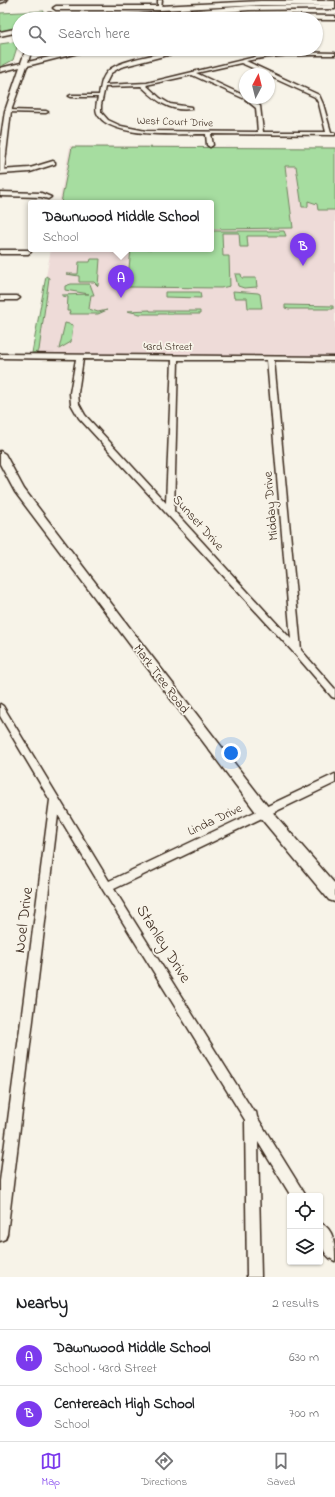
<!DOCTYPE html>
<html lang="en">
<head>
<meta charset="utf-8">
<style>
  :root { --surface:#fff; --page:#f6f6f6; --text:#202124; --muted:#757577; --line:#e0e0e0; --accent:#7c3aed }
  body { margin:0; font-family:"Indie Flower",sans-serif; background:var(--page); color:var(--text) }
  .controls { position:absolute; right:12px; bottom:12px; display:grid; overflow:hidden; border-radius:4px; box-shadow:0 1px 3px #0004 }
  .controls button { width:36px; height:36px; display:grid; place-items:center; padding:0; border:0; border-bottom:1px solid var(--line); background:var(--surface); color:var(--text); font:20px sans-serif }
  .compass { position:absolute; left:239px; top:68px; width:36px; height:36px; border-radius:50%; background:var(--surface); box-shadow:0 1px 3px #0004; rotate:7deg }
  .you { position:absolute; left:231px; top:753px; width:14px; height:14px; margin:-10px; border:3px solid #fff; border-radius:50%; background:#1a73e8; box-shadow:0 0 0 6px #1a73e833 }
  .badge { display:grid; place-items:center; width:26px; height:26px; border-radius:50%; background:var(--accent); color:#fff; font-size:13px; font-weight:700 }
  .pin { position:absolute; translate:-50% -33px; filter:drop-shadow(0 1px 2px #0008) }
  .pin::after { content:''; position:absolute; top:21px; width:14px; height:12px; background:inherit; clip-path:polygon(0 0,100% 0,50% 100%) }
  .popup { position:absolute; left:28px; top:200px; width:186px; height:52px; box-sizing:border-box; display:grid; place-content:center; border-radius:4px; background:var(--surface); filter:drop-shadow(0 1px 3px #0005); font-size:13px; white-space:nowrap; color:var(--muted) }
  .popup b { font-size:15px; color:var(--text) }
  .popup::after { content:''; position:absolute; left:50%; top:100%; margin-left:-8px; border:8px solid transparent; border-top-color:var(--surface) }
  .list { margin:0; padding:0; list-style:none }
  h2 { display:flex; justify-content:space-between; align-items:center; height:52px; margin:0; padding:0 16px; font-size:17px }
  h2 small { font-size:13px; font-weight:400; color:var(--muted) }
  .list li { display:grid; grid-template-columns:26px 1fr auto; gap:12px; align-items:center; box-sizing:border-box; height:56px; padding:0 16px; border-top:1px solid var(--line) }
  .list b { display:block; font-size:15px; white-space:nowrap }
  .list p { margin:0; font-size:13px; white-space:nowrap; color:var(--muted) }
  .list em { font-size:13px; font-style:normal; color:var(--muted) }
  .icon { flex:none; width:22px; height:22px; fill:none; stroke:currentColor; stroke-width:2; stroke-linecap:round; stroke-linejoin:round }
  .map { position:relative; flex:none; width:335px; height:1277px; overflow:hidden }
  .search { position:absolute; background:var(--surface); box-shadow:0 1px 3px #0004; left:12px; right:12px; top:12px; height:44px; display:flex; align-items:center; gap:10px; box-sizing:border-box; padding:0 14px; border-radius:22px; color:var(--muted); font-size:15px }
  .sheet { height:164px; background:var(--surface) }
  nav { display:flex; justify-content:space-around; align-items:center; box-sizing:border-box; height:56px; border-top:1px solid var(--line); background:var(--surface); font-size:11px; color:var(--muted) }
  nav a { display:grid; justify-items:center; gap:2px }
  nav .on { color:var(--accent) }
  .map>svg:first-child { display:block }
  .built { fill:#eedbd8 }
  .green { fill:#a6dda0; stroke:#70845f }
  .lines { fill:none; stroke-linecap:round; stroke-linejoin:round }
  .street-casing { stroke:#3b2a1e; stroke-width:3 }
  .secondary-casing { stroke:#3b2a1e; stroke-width:3 }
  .highway-casing { stroke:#3b2a1e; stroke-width:3 }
  .street { fill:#f7f3e8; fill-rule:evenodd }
  .secondary { fill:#f7f3e8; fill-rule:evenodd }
  .highway { fill:#f7f3e8; fill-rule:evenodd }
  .labels { text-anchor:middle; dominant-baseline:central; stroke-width:3.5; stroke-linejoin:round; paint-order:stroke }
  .far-street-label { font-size:11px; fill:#3b2a1e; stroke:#f7f3e8 }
  .street-label { font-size:13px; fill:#3b2a1e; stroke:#f7f3e8 }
  .near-street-label { font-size:16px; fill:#3b2a1e; stroke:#f7f3e8 }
</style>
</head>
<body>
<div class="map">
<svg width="335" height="1277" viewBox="0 0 335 1277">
  <rect width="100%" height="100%" fill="#f7f3e8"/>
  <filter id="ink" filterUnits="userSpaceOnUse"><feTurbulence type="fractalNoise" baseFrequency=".025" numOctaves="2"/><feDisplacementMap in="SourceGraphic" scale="8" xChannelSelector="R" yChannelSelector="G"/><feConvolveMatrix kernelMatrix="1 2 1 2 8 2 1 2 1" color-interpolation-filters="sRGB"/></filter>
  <g filter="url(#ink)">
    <!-- built -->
    <polygon class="built" points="70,146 335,147 335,356 32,354 51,249 211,249 211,203 59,203"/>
    <!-- green -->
    <g class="green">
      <polygon points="44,11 42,17 39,19 19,19 19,28 0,32 0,13"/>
      <polygon points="14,42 18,44 13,60 0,67 0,44"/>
      <polygon points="72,147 335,148 335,210 318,210 317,204 308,201 308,207 302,207 296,166 285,166 293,228 211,229 211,203 61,203"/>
      <polygon points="211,231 284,231 286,236 247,236 248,247 240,247 239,233 222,233 223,256 229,256 230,286 221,288 127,287 131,249 211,249"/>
      <polygon points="91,259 100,259 98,286 94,282 79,282 79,276 66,274 78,274 79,262 90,262"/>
      <polygon points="235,274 241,274 242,278 256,278 257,287 244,288 238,286"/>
      <polygon points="46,276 49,278 39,350 38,352 32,353"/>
      <polygon points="71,284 90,284 94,295 91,295 89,309 98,312 107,310 98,314 69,314 70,311 67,311 68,297 62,296 62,295 89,294 65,290 65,286"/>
      <polygon points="233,291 258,293 260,294 262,308 248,308 247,298 234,298"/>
      <polygon points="165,292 200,292 201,298 165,297"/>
      <polygon points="285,305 333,306 333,309 289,309 285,308"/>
      <polygon points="150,310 150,311 200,311 200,314 140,314 127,311"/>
      <polygon points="65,323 73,325 71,342 59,349"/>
    </g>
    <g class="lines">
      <!-- street casing -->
      <g class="street-casing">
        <g id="street">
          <polygon points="7,0 6,1 0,3 0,1"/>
          <polygon points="158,0 162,0 161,9 158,8"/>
          <path d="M184,49h7l-70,18 -10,6 -6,12 42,-2 120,-29 21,-2 47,1v2c-32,0 -58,-1 -89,6l73,34 4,9 8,28 4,1v2l-124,-1 2,11 -3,2 -3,-2 -1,-11c-24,0 -98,5 -109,-21 -2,-5 0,-11 1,-16h-27l-2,-1 2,-1h28c2,-9 2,-17 9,-24 12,-12 58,-18 76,-22zM241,63l25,11h3v2l46,21 4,7 7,28h-63l-3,-26 -11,-8h-4v-2l-49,-23zM192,75l53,24 11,9 2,24 -112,-1 -25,-5 -13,-6 -7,-8v-7l4,-18 36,-1c15,14 28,26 50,23v-2l-21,-3 -10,-6 -14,-13z"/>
          <polygon points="8,110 46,111 48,112 46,113 6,112 6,111"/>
          <polygon points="53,161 55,162 55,164 30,172 0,174 0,170 30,168"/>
          <polygon points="0,192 41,193 51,197 48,199 41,197 0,196"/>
          <polygon points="0,250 28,250 31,252 28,254 0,254"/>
          <polygon points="0,296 17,296 20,298 17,300 0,300"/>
          <path d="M0,354l335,3v4l-61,-1 27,290 34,39v9l-3,-1 -38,-44 -215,-235 -8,-14 -1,-11 6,-34 -76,-1zM83,359l89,1 -6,143 -81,-88 -6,-11 -1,-11zM178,360h89l24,279 -117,-128z"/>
          <polygon points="0,704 3,706 109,881 335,774 335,783 114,889 253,1111 256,1112 257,1117 306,1196 291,1196 258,1142 261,1277 247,1277 245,1120 103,890 58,815 7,1234 5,1239 0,1241 0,1181 50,800 0,716"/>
          <path d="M320,1223c15,6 15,24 15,38 -15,-6 -15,-24 -15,-38z"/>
        </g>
      </g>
      <!-- secondary casing -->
      <g class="secondary-casing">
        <g id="secondary">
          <polygon points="261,1 335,1 335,5 261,5 160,10 56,10 53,8 56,6 160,6"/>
          <polygon points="266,15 335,16 335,20 231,19 234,17"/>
          <polygon points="26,49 32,49 28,62 83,49 94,49 27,66 11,111 4,171 0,173 0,144 5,111 20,67 0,72 0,68 21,63"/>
          <polygon points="0,451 5,454 24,489 143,645 269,808 335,884 335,902 329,900 259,816 15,492 0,464"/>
        </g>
      </g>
      <!-- highway casing -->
      <g class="highway-casing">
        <g id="highway">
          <polygon points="335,5 335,9 249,10 136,19 102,19 106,17 249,6"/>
          <polygon points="48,13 51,13 55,15 51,19 43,19"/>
          <polygon points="19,28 19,32 0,36 0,32"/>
        </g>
      </g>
      <!-- street -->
      <use href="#street" class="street"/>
      <!-- secondary -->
      <use href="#secondary" class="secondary"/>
      <!-- highway -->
      <use href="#highway" class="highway"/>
    </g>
  </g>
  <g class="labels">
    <!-- far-street labels -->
    <g class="far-street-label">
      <text transform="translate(175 122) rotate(2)">West Court Drive</text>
      <text x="168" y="347">43rd Street</text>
    </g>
    <!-- street labels -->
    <g class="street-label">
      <text transform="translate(271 506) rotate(-95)">Midday Drive</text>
      <text transform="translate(198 523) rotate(48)">Sunset Drive</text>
      <text transform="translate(161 679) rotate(53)">Mark Tree Road</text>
      <text transform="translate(215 820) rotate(-25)">Linda Drive</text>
    </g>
    <!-- near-street labels -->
    <g class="near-street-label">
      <text transform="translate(24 920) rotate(-83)">Noel Drive</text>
      <text transform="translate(163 944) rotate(58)">Stanley Drive</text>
    </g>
  </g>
</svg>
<div class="controls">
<button><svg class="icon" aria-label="locate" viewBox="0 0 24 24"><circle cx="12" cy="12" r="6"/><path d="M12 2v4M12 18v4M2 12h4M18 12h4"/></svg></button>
<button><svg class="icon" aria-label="layers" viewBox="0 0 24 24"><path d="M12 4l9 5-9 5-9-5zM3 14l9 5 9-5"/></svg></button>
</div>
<svg class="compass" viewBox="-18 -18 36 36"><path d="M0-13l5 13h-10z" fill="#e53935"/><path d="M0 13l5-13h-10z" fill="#757577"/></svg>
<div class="you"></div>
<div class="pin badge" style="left:121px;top:298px">A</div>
<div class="popup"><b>Dawnwood Middle School</b>School</div>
<div class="pin badge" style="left:303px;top:266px">B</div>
<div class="search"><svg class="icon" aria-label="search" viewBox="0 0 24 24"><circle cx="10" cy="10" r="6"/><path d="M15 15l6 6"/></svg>Search here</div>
</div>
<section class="sheet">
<h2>Nearby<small>2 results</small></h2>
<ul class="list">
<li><span class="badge">A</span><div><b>Dawnwood Middle School</b><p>School · 43rd Street</p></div><em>630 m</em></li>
<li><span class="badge">B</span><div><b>Centereach High School</b><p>School</p></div><em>700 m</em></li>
</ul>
</section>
<nav>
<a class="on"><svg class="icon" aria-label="map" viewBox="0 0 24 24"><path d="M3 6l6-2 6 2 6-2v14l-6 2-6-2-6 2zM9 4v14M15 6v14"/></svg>Map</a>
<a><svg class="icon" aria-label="directions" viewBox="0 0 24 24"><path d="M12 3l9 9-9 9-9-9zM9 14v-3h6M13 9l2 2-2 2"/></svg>Directions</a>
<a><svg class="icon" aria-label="saved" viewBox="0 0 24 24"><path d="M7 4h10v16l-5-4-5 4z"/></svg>Saved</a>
</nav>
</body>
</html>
